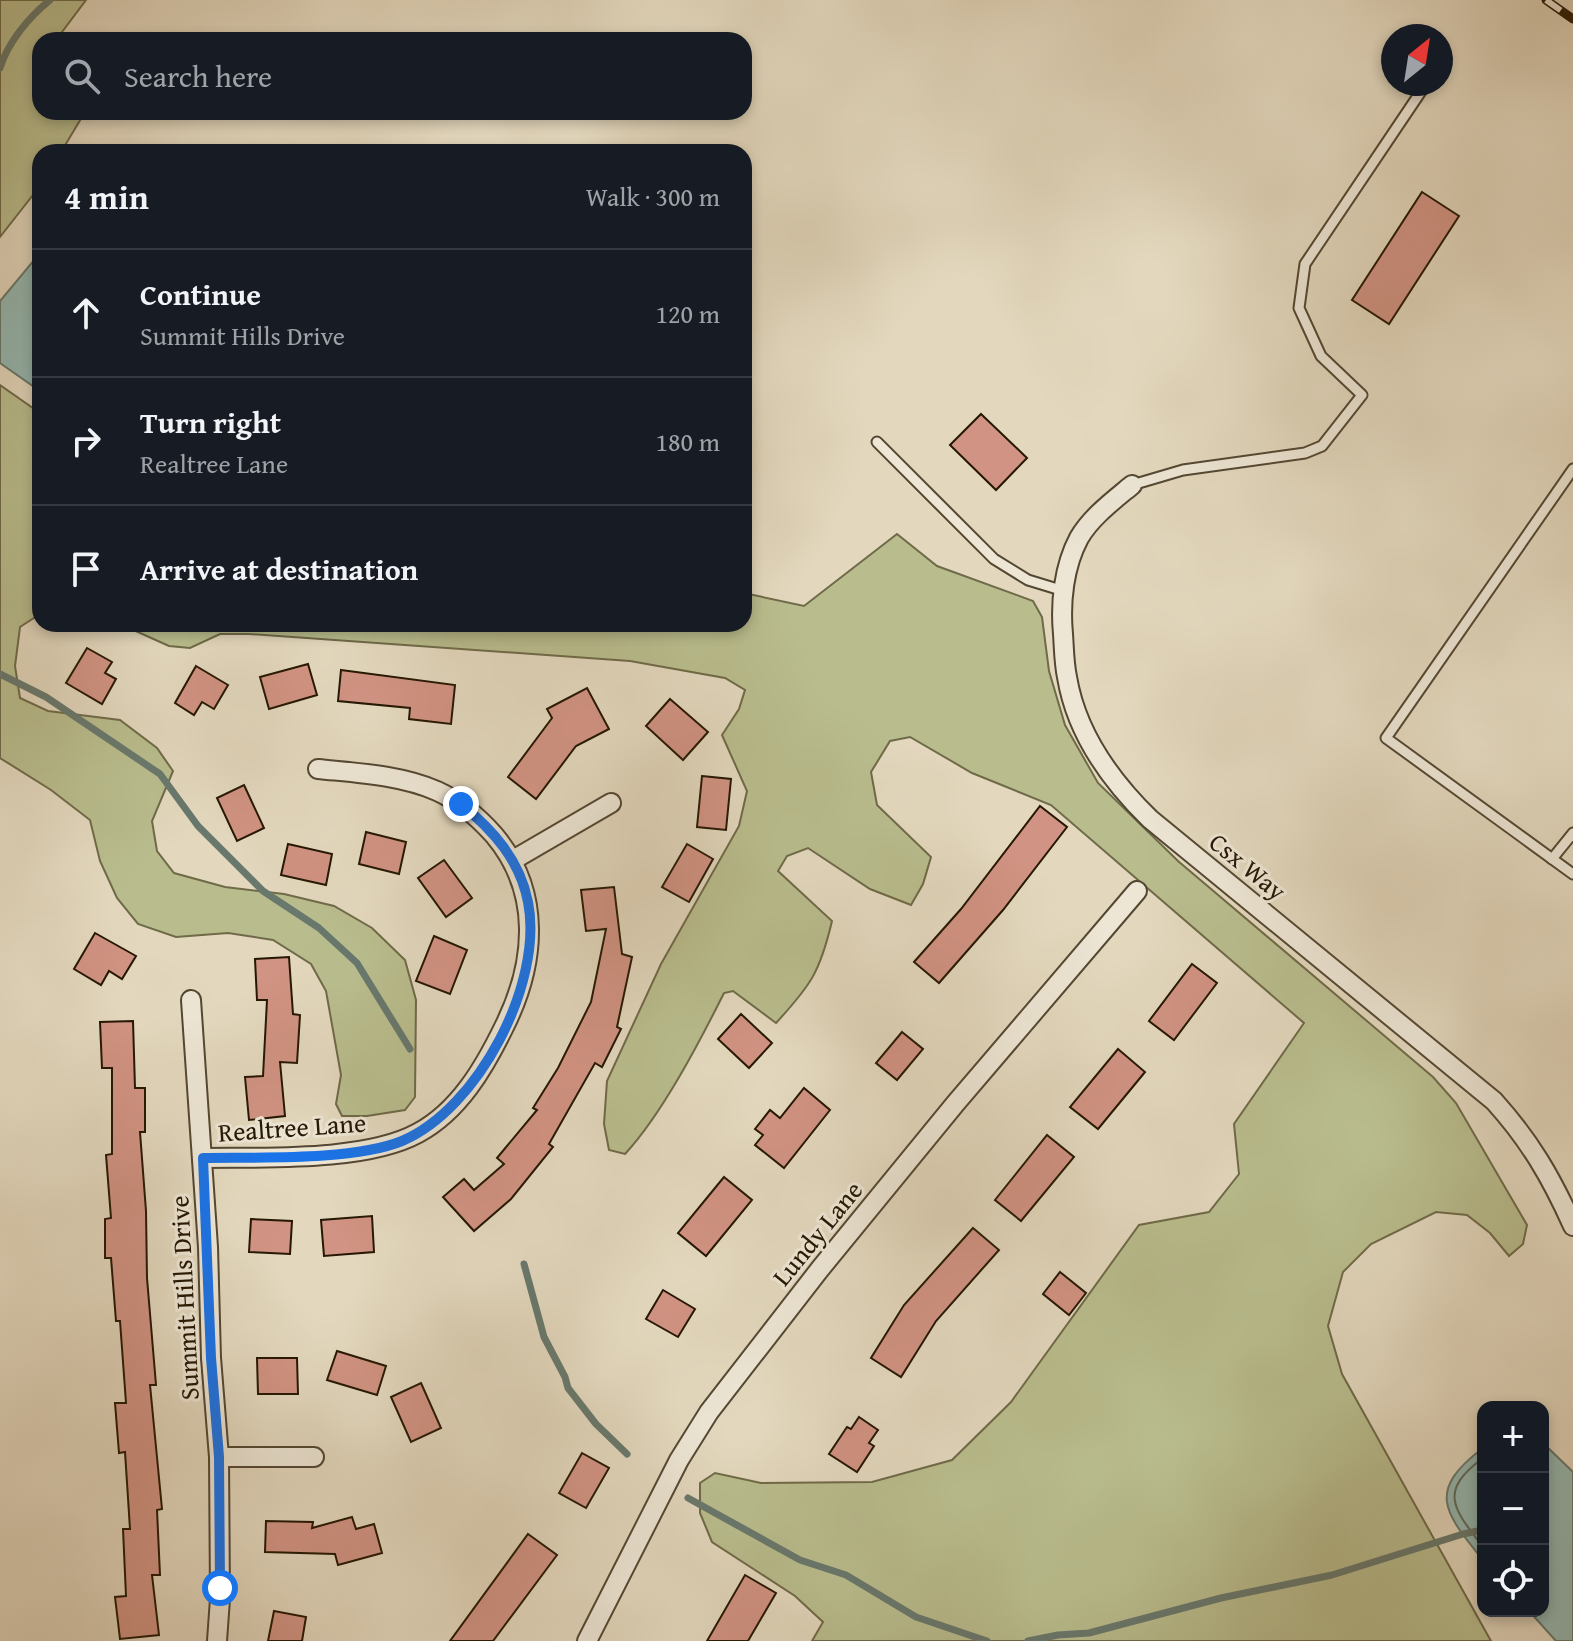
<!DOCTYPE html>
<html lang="en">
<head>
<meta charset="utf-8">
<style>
  :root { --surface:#171b24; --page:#242831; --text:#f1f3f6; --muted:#9ea1a6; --line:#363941 }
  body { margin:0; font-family:"Gentium Book Plus",serif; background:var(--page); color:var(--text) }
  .controls { position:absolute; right:24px; bottom:24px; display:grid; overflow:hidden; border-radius:16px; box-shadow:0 4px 12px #0003 }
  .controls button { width:72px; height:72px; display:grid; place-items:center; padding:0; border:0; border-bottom:2px solid var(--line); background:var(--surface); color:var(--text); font:40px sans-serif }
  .compass { position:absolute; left:1381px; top:24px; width:72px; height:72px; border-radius:50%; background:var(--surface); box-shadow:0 4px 12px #0003; rotate:30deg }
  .stop { position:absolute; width:24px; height:24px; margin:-18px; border:6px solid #1a73e8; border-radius:50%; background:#fff }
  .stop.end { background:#1a73e8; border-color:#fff; box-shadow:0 2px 8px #0008 }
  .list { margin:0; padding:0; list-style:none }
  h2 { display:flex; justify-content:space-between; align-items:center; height:104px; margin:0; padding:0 32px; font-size:34px }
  h2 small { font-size:26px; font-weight:400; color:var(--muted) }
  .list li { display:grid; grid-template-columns:52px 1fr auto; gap:24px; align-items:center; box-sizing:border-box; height:128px; padding:0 32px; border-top:2px solid var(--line) }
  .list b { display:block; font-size:30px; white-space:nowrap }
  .list p { margin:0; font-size:26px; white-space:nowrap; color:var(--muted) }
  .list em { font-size:26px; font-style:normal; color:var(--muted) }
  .icon { flex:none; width:44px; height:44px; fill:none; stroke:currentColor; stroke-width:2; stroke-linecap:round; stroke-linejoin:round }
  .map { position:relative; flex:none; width:1573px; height:1641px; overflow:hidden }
  .search { position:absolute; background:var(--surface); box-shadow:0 4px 12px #0003; left:32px; top:32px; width:720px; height:88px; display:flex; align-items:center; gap:20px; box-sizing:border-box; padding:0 28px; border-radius:24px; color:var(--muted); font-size:30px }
  .panel { position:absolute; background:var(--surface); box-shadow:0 4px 12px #0003; left:32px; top:144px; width:720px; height:488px; border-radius:24px }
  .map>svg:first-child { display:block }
  .green { fill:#b9bd8e; stroke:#6f6a48; stroke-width:2 }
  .water { fill:#95b9b3; stroke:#68786d; stroke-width:2 }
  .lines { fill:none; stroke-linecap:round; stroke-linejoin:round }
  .shore { stroke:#5d685b; stroke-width:2 }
  .stream { stroke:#68786d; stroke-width:7 }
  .building { fill:#d19383; stroke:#251703; stroke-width:2 }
  .service-casing { stroke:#544732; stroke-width:13 }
  .minor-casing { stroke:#544732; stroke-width:22 }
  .service { stroke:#ede6d5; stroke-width:9 }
  .minor { stroke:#ede6d5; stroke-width:18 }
  .rail-casing { stroke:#251703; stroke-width:9 }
  .rail { stroke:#ede6d5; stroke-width:6; stroke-dasharray:18; stroke-linecap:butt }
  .route { stroke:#1a73e8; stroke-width:10 }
  .labels { text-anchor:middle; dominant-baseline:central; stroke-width:6; stroke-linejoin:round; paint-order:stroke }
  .street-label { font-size:26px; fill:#251703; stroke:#ede6d5 }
</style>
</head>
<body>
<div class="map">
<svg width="1573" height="1641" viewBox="0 0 1573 1641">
  <rect width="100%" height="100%" fill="#e3d8be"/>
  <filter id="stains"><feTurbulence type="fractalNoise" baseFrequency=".0025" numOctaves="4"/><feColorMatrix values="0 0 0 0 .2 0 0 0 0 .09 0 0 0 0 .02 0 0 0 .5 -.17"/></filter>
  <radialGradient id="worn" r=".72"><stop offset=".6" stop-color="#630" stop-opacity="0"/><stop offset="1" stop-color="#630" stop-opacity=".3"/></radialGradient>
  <!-- green -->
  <g class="green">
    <polygon points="0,0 86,0 59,36 61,40 40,40 40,112 85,112 61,152 40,152 40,186 0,237"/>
    <polygon points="0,385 40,413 40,614 20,627 15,666 20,698 48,711 120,720 157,748 173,771 152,821 157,851 174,873 225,887 284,894 334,906 372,928 405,960 416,1000 415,1097 405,1110 367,1116 342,1116 336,1104 341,1075 326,991 311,964 273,940 228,933 176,937 138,924 117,898 100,861 90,820 51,790 0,758"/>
    <path d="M897,534l40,32 96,35 9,16 7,54 16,54 33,58 80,78 255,216 23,26 71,122 -4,19 -14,12 -19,-23 -23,-18 -31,-3 -65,32 -28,28 -15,54 14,48 149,267h-679l11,-19 -28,-26 -83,-54 -12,-29v-30l15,-10 46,10 111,-1 80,-22 59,-58 128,-177 70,-13 30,-38 -5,-50 70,-101 -253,-218 -79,-32 -62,-36 -20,4 -19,31 6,33 54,52 -8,27 -12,21 -41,-16 -62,-41 -21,8 -9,15 54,50c-12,51 -21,64 -56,102l-43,-32 -9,2c-25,50 -62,121 -99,161l-16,-4 -5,-26 3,-43 54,-117 78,-138 8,-35 -25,-56 17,-26 6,-19 -20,-12 -95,-17 -381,-27h-29l-30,14 -21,-2 -49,-22h624v-31l60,13z"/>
  </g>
  <!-- water -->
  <g class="water">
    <polygon points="40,253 40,391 0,363 0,301"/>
    <polygon points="1543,1443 1573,1472 1573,1641 1556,1641 1529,1611 1543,1611"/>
    <path d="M1483,1448v112c-39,-48 -57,-69 0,-112z"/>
  </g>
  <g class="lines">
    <!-- shore -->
    <path class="shore" d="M1483,1458c-46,34 -29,51 0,89"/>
    <!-- stream -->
    <g class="stream">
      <path d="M0,68c8,-26 29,-51 50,-68"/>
      <polyline points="0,674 46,697 160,774 198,826 263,891 319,928 357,963 410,1049"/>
      <polyline points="524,1264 544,1337 565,1377 568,1388 596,1424 627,1454"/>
      <polyline points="688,1498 800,1560 846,1575 916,1617 987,1641"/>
      <polyline points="1028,1641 1058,1635 1089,1633 1221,1598 1332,1575 1463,1534 1483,1530"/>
    </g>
  </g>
  <!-- building -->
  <g class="building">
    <polygon points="1422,192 1459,216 1389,324 1352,300"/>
    <polygon points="981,414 1027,458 996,490 950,445"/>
    <polygon points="87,648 112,662 105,673 116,679 102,704 66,683"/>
    <polygon points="308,664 317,695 269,709 260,677"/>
    <polygon points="196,666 228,685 214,709 202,702 194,715 175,703"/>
    <polygon points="341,670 455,685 451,724 409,719 410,708 338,701"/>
    <polygon points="587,688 609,729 576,746 536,799 508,777 552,718 547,709"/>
    <polygon points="670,699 708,732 683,760 646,726"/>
    <polygon points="702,776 731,779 726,830 697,827"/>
    <polygon points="244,785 264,828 237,841 217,798"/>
    <polygon points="1040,806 1067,827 1003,910 939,983 914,962 961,909"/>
    <polygon points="366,832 406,842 399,874 359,864"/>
    <polygon points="288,844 332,854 326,885 281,875"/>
    <polygon points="687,844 713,859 689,902 662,887"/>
    <polygon points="444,860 472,898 446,917 418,878"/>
    <polygon points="614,887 622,954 632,957 617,1027 621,1029 602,1067 595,1063 549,1144 553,1147 511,1199 474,1231 443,1197 464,1179 474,1190 504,1164 497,1158 537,1110 533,1108 558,1068 591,1002 606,929 586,931 581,890"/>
    <polygon points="95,933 136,956 122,979 109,971 101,985 74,969"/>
    <polygon points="434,936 467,950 450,994 416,981"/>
    <polygon points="289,957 293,1014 300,1015 297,1063 280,1062 285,1116 249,1120 245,1077 263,1076 267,1000 257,1000 255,959"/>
    <polygon points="1192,964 1217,983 1174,1040 1149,1021"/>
    <polygon points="741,1014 772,1043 749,1068 718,1039"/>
    <polygon points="133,1021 135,1088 145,1088 145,1132 140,1132 146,1211 147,1278 156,1385 150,1385 162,1509 157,1510 160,1575 152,1575 159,1635 120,1639 115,1597 126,1596 123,1529 130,1529 125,1452 119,1453 115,1403 126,1403 120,1321 116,1321 111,1258 105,1258 105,1219 111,1218 106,1155 112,1154 112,1068 102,1068 100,1022"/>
    <polygon points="902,1032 923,1049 897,1080 876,1063"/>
    <polygon points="1118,1049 1145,1072 1098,1129 1070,1107"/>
    <polygon points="804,1088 830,1110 784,1168 755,1145 763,1135 755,1129 770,1110 780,1118"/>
    <polygon points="1047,1135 1074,1157 1021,1221 995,1200"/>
    <polygon points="724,1177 752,1200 706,1256 678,1233"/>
    <polygon points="372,1216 374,1252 324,1256 321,1220"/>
    <polygon points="251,1219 292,1221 290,1254 249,1252"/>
    <polygon points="973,1228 999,1250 936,1321 901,1377 871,1358 904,1305"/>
    <polygon points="1060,1272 1086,1293 1069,1315 1043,1294"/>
    <polygon points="663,1290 695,1309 678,1337 646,1319"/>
    <polygon points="337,1351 386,1366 377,1395 327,1380"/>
    <polygon points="257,1358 297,1358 298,1394 258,1394"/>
    <polygon points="421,1383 441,1428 411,1442 391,1397"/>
    <polygon points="859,1417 878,1430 869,1443 874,1446 857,1472 829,1454 847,1427 851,1429"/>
    <polygon points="582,1453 609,1468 586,1508 559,1493"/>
    <polygon points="352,1517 356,1529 374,1524 382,1553 338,1565 335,1554 265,1552 266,1521 313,1522 312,1528"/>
    <polygon points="528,1534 557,1555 493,1641 450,1641"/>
    <polygon points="745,1575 776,1593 748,1641 707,1641"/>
    <polygon points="274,1611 306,1617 302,1641 268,1641"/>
  </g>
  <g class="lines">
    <!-- service casing -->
    <g class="service-casing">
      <g id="service">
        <polyline points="877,442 994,559 1028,580 1064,591"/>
        <polyline points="1573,469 1386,738 1573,874"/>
        <polyline points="1132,485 1183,470 1305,453 1322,446 1362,395 1321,356 1299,308 1305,264 1426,84"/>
        <polyline points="1552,859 1573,833"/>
      </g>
    </g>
    <!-- minor casing -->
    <g class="minor-casing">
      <g id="minor">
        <path d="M1132,485c-18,15 -41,32 -53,53 -15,28 -19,64 -16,96 1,14 1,29 4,43 9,55 44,104 83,142l344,282c36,40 57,76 79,125"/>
        <polyline points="513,860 611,803"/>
        <polyline points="191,1000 208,1247 211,1358 219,1457 220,1599 217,1641"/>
        <path d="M203,1158c60,-1 162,4 215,-25 41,-22 66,-65 86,-106 32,-64 38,-135 -10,-192 -16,-18 -35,-34 -57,-44 -36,-16 -80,-18 -119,-22"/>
        <polyline points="219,1457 314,1457"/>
        <polyline points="587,1641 679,1460 709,1412 820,1269 955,1104 1137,891"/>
      </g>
    </g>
    <!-- service -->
    <use href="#service" class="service"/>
    <!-- minor -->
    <use href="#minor" class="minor"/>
    <!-- rail casing -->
    <g class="rail-casing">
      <polyline id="rail" points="1546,0 1573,19"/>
    </g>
    <!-- rail -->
    <use href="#rail" class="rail"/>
  </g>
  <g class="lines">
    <!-- route -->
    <path class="route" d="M220,1588l-1,-131 -8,-99 -8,-200c54,-1 150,3 199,-17 76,-32 142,-158 126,-239 -8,-42 -35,-72 -67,-98"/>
  </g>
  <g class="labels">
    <!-- street labels -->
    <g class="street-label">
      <text transform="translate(1248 866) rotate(39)">Csx Way</text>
      <text transform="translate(292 1127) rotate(-4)">Realtree Lane</text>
      <text transform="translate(817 1233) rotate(-51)">Lundy Lane</text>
      <text transform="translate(184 1298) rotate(-93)">Summit Hills Drive</text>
    </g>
  </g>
  <rect width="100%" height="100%" filter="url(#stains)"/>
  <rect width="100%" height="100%" fill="url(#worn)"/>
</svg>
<div class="controls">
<button>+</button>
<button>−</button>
<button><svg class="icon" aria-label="locate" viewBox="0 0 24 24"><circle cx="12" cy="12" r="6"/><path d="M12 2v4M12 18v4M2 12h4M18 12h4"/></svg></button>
</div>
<svg class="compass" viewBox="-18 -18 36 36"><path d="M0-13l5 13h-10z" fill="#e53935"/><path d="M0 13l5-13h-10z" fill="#9ea1a6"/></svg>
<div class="stop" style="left:220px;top:1588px"></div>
<div class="stop end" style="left:461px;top:804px"></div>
<div class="search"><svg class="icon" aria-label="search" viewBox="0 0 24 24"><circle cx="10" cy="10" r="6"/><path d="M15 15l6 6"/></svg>Search here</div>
<section class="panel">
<h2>4 min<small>Walk · 300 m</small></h2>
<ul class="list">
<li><svg class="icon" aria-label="ahead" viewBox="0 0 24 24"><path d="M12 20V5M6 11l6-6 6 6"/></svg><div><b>Continue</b><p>Summit Hills Drive</p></div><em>120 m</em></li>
<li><svg class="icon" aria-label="right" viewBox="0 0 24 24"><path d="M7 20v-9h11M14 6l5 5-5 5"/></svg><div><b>Turn right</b><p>Realtree Lane</p></div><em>180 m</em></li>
<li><svg class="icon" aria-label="arrive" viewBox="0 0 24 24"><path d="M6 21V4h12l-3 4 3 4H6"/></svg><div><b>Arrive at destination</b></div></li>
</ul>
</section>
</div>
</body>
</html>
